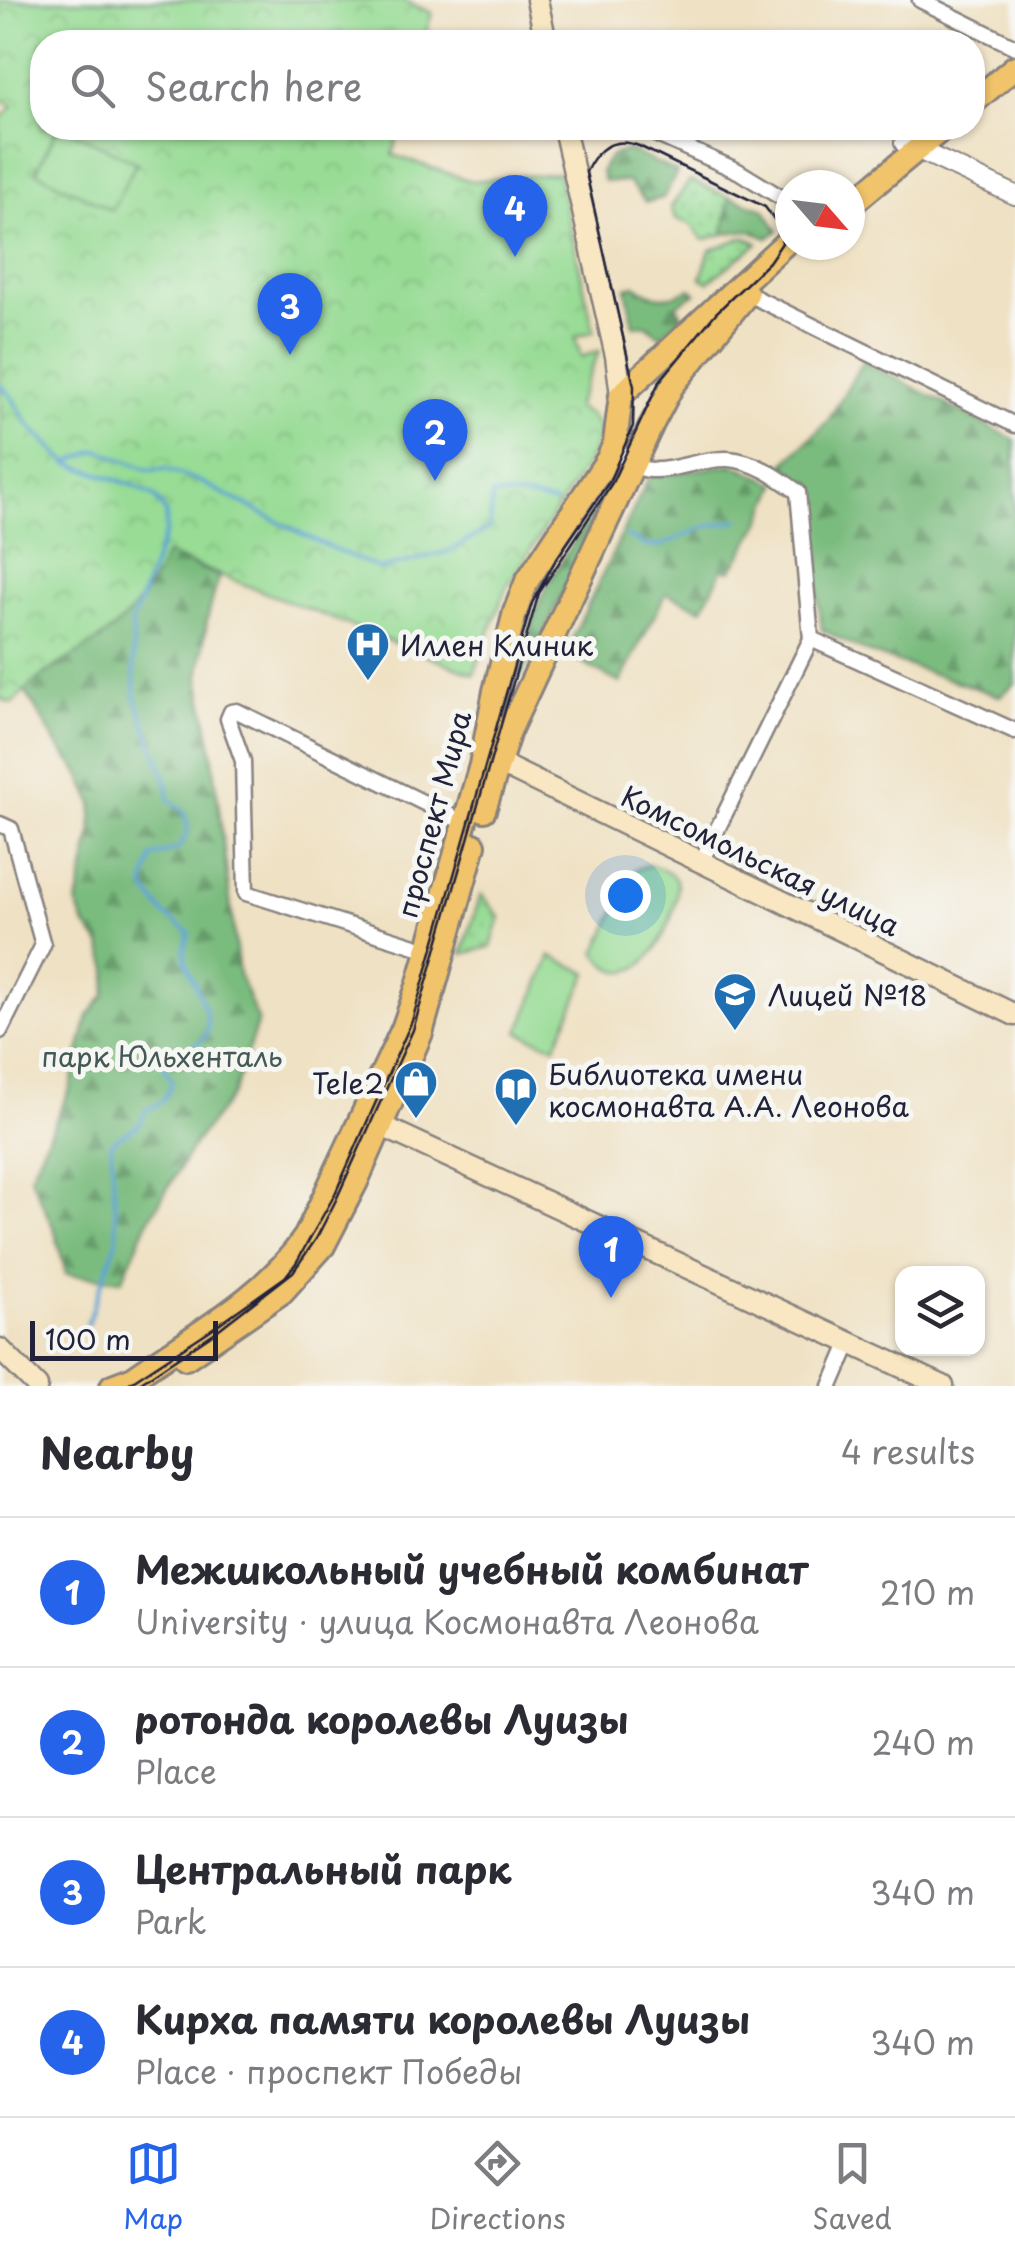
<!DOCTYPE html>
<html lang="en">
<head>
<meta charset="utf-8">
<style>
  :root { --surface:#fff; --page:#f2f2f3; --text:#2b2b33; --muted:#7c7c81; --line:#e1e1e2; --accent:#2563eb }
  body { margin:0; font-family:"Playpen Sans",sans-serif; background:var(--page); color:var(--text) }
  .controls { position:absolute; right:30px; bottom:30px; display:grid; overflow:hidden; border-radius:20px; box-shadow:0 2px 8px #0004 }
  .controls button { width:90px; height:90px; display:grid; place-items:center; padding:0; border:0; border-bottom:2px solid var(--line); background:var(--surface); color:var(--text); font:50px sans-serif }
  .compass { position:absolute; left:775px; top:170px; width:90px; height:90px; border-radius:50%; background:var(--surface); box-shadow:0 2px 8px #0004; rotate:118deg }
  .scale { position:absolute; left:30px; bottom:25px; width:188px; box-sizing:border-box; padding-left:10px; border:5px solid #22223b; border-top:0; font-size:28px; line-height:35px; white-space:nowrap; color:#22223b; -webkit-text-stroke:8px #f6f6f2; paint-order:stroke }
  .you { position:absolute; left:625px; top:895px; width:35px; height:35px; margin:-25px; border:8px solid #fff; border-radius:50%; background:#1a73e8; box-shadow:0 0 0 15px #1a73e833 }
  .badge { display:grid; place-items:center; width:65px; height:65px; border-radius:50%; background:var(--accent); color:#fff; font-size:32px; font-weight:700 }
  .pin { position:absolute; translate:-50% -82px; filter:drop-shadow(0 2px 5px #0008) }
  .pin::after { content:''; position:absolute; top:52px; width:35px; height:30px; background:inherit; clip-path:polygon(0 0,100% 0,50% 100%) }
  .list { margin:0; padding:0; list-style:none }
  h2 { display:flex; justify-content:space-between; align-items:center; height:130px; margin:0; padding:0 40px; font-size:42px }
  h2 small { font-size:32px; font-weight:400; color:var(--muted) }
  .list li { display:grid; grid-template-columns:65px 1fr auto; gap:30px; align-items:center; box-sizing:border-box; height:150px; padding:0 40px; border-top:2px solid var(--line) }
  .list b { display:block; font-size:38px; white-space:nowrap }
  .list p { margin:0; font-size:32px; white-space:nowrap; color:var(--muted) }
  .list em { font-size:32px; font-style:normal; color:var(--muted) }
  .icon { flex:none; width:55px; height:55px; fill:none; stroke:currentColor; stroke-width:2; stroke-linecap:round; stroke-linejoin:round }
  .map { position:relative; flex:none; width:1015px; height:1386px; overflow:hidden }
  .search { position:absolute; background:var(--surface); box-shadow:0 2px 8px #0004; left:30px; right:30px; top:30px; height:110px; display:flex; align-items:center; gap:25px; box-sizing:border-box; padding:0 35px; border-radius:40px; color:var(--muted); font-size:38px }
  .sheet { height:730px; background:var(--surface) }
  nav { display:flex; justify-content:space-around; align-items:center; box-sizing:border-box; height:140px; border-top:2px solid var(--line); background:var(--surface); font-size:28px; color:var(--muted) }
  nav a { display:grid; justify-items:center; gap:5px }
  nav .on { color:var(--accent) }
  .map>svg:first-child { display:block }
  .grass { fill:url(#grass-dots); stroke:#5d7f68; stroke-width:2.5 }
  .forest { fill:url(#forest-firs); stroke:#4e6f5c; stroke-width:2.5 }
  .park { fill:url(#park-crowns); stroke:#5d7f68; stroke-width:2.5 }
  .pitch { fill:#98dc95; stroke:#5d7f68; stroke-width:2.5 }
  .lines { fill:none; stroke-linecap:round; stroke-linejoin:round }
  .stream { stroke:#5da3d2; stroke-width:4 }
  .minor-casing { stroke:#88827f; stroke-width:19 }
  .tertiary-casing { stroke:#88827f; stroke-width:22 }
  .secondary-casing { stroke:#88827f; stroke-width:25 }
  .primary-casing { stroke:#88827f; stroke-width:28 }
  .minor { stroke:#fff; stroke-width:14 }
  .tertiary { stroke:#fff; stroke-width:18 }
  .secondary { stroke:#f9e7c3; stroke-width:20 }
  .primary { stroke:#f1c36a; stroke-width:22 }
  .tram { stroke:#22223b; stroke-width:2.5 }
  .labels { text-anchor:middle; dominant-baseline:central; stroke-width:10; stroke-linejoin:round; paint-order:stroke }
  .poi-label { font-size:28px; fill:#22223b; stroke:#f6f6f2; text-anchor:start }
  .street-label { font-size:28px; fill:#22223b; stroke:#f6f6f2 }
  .park-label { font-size:28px; fill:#455a56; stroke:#f6f6f2 }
</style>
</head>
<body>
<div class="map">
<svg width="1015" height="1386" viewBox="0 0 1015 1386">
  <defs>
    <pattern id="grass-dots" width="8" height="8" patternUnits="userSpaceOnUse" patternTransform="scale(2.5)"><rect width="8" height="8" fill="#98dc95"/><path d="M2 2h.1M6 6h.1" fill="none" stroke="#83bc81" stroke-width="1.8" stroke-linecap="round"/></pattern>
    <pattern id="forest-firs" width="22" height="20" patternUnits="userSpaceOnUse" patternTransform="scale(2.5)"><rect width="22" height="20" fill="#7abc7e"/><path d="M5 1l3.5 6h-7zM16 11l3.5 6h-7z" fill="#649868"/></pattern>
    <pattern id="park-crowns" width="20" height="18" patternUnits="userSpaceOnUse" patternTransform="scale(2.5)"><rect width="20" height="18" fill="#98dc95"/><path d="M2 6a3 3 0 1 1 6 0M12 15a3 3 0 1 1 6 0" fill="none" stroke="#83bc81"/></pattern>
  </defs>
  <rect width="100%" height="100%" fill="#f6f6f2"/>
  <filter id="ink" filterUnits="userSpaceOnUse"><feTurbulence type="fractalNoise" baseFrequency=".01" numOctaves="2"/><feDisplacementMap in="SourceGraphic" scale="20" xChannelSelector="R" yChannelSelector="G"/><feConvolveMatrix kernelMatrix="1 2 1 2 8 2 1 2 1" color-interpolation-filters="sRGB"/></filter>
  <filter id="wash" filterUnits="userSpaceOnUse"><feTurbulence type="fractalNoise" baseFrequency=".0048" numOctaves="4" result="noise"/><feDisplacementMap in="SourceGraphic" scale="40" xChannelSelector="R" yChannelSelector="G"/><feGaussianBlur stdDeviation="2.25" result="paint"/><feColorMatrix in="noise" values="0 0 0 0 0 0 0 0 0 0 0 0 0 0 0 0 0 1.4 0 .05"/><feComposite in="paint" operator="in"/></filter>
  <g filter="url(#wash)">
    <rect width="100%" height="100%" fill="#efe1c3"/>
    <!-- grass -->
    <g class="grass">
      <polygon points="690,181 730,197 724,234 703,240 691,224 676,219 671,207"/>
      <polygon points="744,237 758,243 708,282 701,278 710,250"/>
      <polygon points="481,894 500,917 491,947 462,954"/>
    </g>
    <!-- forest -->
    <g class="forest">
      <path d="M630,151l47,21 -14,26 -17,4 -18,-20 -24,-1 -3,-10c7,-15 13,-19 29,-20z"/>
      <polygon points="730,197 764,209 778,231 768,238 747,230 724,234"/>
      <path d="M635,285c20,15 34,15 55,4l6,4 -20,12 7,12 -23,19 -13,-11 -13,1 -8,-38z"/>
      <polygon points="863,361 1015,440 1015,684 1000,696 867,652 822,630 813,559 810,489 783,465 828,421"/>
      <polygon points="733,464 777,484 760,524 731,571 723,569 702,609 666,593 620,683 565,654 649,477"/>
      <polygon points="611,487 539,644 521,676 517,675 540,600 561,562"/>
      <path d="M165,554l54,22 -12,44 -8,58 12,65 28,231 19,47 -25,73 -38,48 -48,81 -25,57 -56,-6 -11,-43 -25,-55 40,-87 18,-73 17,-21 3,-26 -7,-23 -17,-23 -7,-19 14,-68 2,-33 -15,-32 -20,-25 -34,-57c55,-38 115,-70 141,-135z"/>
    </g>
    <!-- park -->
    <path class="park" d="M0,0h403l29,13 -9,29h-381v86h16l-22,43 100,-8 -70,-35h334l-7,27 78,26 87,-8 36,158 -19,6 6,20 18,-6 -23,56 15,9 9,14 -9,27 -85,131 -32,86 -308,-120c-12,28 -31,57 -54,76 -32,26 -75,41 -99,74l-13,-5v-579l13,-14 -13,-7z"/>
    <!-- pitch -->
    <g class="pitch">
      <polygon points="58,128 66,128 136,163 112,210 36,172"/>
      <path d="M648,865c10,2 21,4 27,14 12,19 -34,137 -79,74l39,-83z"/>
      <polygon points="551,956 588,973 555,1047 519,1032"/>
    </g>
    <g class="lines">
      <!-- stream -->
      <g class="stream">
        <path d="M0,385l11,11 18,29 38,38 68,23 20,11 11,16v18l-34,91 3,74 32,87 2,16 15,12 4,19 -9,18 -27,9 -8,30 21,28 25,18c-3,7 -7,15 -5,23 2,22 41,71 12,88 -7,5 -21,5 -30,9l-3,14 8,14c-5,17 -10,23 -26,29l-7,15 -28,17 6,99 -30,83"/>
        <polyline points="69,462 98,450 149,470 166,469 201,482 316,541 380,569 449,551 490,528 492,495 527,497 554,503"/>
        <polyline points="627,536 647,546 659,546 708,526 738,520"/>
      </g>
    </g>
  </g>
  <g filter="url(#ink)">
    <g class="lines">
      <!-- minor casing -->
      <g class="minor-casing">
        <g id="minor">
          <polyline points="920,0 1015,47"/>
          <polyline points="642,128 738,171 790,203"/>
          <polyline points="748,294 1015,425"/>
          <path d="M615,443c24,51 71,14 113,16 27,2 48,17 70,33l13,147 -110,223"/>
          <polyline points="811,639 1015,731"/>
          <polyline points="0,824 11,829 43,945 0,1031"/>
          <polyline points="428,950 246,893 243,761 228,719 231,712 237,711 465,823"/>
          <polyline points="831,1386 849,1344"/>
        </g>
      </g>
      <!-- tertiary casing -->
      <g class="tertiary-casing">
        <polyline id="tertiary" points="904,143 1015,195"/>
      </g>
      <!-- secondary casing -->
      <g class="secondary-casing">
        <g id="secondary">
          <polyline points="537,0 546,42"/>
          <polyline points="564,128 616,356 621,395"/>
          <polyline points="484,756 1015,1015"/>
          <polyline points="369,1120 943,1386"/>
          <polyline points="0,1349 37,1386"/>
        </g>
      </g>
      <!-- primary casing -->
      <g class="primary-casing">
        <g id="primary">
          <polyline points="972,103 1015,67"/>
          <polyline points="850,205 943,128"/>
          <polyline points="484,810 509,731 652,424 672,386 747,294"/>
          <polyline points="186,1358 282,1292 323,1246 356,1182 421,1033 474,845"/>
          <path d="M112,1386l21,-8c59,-42 133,-81 173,-142l97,-207 15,-43 63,-221 14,-74 20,-79 12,-31 81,-122 7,-16 6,-48 169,-156"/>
        </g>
      </g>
      <!-- minor -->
      <use href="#minor" class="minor"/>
      <!-- tertiary -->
      <use href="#tertiary" class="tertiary"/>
      <!-- secondary -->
      <use href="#secondary" class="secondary"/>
      <!-- primary -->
      <use href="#primary" class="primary"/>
      <!-- tram -->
      <path class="tram" d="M125,1386l84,-55 76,-54 11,-14 38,-67 78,-175 120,-418 23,-42 54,-79 24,-56 1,-40 -48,-214c11,-24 28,-36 53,-26l126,61 15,20 2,16 -13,19 -53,51 -57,69 -47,101 -73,110 -126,437 -77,170 -20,39 -23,33 -79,61 -79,53"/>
    </g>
  </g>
  <!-- icons -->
  <defs>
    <g id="hospital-pin" transform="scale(2.25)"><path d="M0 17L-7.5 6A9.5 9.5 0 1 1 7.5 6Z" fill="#1f6fb2" stroke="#f6f6f2"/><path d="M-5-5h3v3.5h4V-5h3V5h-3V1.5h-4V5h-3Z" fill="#fff"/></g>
    <g id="school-pin" transform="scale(2.25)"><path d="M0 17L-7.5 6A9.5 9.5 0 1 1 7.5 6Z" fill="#1f6fb2" stroke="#f6f6f2"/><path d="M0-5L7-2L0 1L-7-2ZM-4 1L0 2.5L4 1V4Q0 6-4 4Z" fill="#fff"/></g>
    <g id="shop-pin" transform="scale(2.25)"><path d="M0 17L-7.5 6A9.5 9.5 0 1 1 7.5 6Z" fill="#1f6fb2" stroke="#f6f6f2"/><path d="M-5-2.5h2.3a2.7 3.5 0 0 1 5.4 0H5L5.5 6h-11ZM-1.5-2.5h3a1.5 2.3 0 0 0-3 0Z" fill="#fff"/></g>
    <g id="library-pin" transform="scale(2.25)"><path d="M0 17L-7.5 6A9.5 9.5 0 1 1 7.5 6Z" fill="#1f6fb2" stroke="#f6f6f2"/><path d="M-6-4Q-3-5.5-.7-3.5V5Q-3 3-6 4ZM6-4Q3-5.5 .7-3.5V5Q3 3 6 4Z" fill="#fff"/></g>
  </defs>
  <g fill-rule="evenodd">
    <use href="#hospital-pin" x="368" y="644"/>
    <use href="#school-pin" x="735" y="994"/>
    <use href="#shop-pin" x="416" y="1082"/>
    <use href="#library-pin" x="516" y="1089"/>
  </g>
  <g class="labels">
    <!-- poi labels -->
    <g class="poi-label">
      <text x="400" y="644">Иллен Клиник</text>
      <text x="768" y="994">Лицей №18</text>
      <text x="548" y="1073">Библиотека имени<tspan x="548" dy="32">космонавта А.А. Леонова</tspan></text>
      <text x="384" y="1082" text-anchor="end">Tele2</text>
    </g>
    <!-- street labels -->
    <g class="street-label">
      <text transform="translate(433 814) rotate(-75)">проспект Мира</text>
      <text transform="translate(761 860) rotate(26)">Комсомольская улица</text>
    </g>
    <!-- park labels -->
    <g class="park-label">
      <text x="162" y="1055">парк Юльхенталь</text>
    </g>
  </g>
</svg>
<div class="controls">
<button><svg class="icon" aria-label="layers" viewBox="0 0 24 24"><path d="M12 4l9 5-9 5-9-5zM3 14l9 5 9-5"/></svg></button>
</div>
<svg class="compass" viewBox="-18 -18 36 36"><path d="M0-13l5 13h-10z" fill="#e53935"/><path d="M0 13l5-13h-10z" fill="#7c7c81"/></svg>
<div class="scale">100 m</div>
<div class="you"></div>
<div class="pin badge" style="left:611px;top:1298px">1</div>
<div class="pin badge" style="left:435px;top:481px">2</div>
<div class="pin badge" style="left:290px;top:355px">3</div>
<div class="pin badge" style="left:515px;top:257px">4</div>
<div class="search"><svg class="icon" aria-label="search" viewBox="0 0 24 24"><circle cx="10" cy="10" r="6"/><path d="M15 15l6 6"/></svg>Search here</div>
</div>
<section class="sheet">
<h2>Nearby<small>4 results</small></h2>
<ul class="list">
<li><span class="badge">1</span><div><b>Межшкольный учебный комбинат</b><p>University · улица Космонавта Леонова</p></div><em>210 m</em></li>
<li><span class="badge">2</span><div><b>ротонда королевы Луизы</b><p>Place</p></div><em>240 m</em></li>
<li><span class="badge">3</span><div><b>Центральный парк</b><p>Park</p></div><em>340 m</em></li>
<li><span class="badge">4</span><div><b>Кирха памяти королевы Луизы</b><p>Place · проспект Победы</p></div><em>340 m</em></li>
</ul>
</section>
<nav>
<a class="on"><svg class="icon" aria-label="map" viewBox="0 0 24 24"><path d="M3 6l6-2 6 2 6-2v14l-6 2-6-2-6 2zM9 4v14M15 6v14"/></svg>Map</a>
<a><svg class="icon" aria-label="directions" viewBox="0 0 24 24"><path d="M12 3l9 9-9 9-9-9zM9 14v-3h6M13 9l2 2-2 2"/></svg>Directions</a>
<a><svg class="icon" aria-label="saved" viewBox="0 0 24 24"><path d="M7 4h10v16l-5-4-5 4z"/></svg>Saved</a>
</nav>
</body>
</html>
